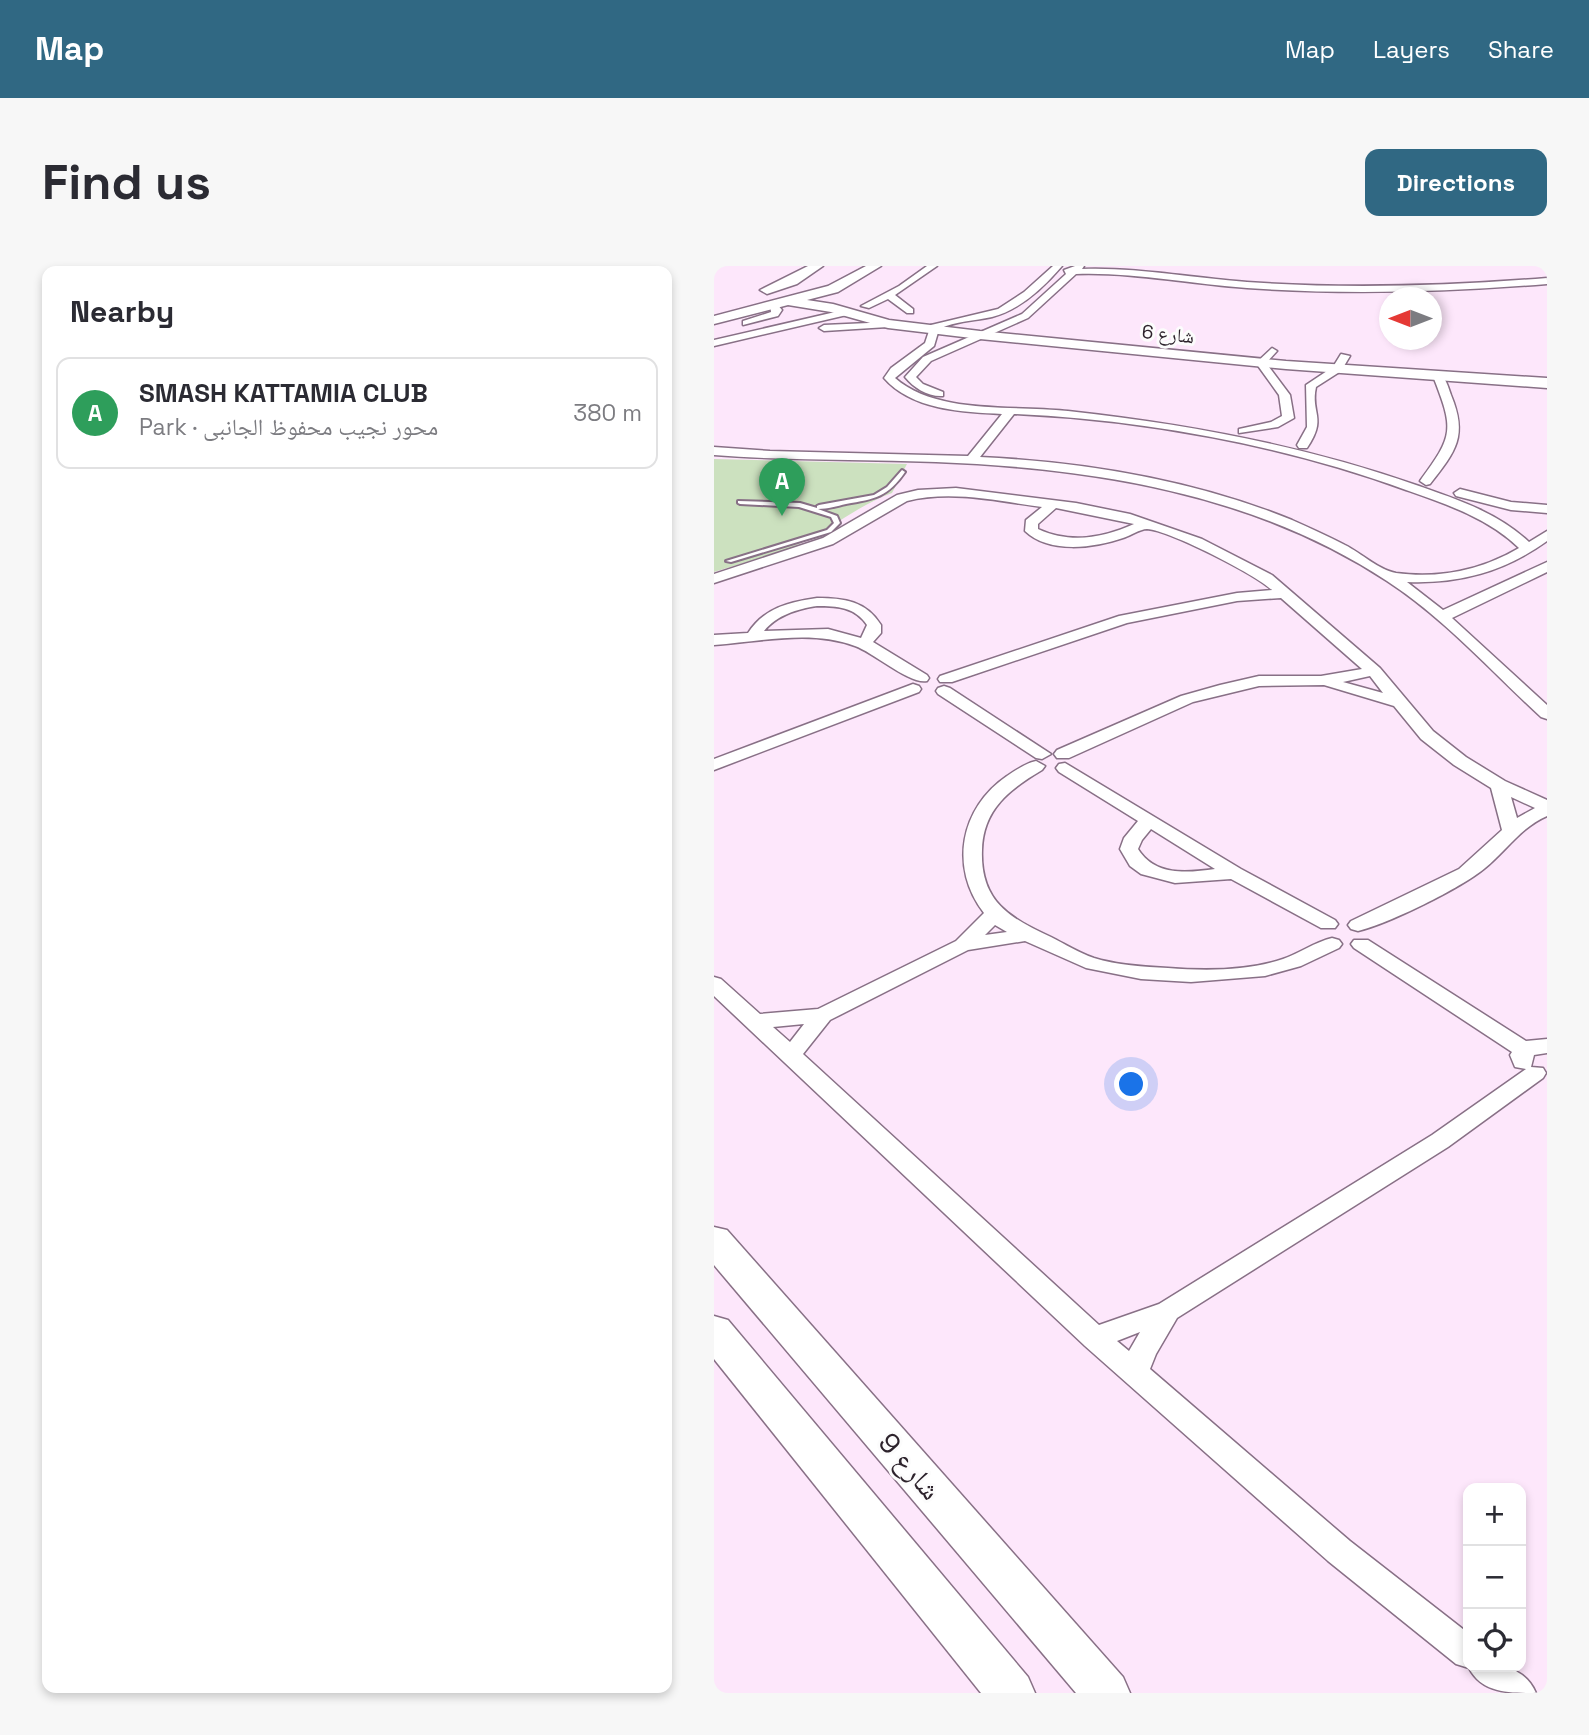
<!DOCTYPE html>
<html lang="en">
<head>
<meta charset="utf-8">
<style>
  :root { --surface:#fff; --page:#f7f7f7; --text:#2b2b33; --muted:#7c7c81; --line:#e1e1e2; --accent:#306883 }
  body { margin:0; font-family:"Space Grotesk","Noto Naskh Arabic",sans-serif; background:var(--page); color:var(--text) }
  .controls { position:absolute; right:21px; bottom:21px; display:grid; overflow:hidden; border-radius:14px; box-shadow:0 4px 10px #0003 }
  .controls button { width:63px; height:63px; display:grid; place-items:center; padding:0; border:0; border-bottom:2px solid var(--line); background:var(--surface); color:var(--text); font:35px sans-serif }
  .compass { position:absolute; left:665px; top:21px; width:63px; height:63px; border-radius:50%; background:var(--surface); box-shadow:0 4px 10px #0003; rotate:270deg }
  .you { position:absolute; left:418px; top:819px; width:24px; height:24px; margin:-18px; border:5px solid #fff; border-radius:50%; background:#1a73e8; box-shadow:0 0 0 10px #1a73e833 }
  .badge { display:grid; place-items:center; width:46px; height:46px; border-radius:50%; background:var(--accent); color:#fff; font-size:23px; font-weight:700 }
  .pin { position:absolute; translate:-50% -58px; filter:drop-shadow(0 2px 4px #0008) }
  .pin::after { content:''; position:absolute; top:37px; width:24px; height:21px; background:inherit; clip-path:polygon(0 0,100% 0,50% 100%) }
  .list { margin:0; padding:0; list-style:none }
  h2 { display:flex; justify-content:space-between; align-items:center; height:91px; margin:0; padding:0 28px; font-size:30px }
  h2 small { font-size:23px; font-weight:400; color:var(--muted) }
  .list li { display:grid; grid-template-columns:46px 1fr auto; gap:21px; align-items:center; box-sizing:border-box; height:112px; margin:0 14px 14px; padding:0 14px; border:2px solid var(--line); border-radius:14px }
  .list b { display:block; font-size:26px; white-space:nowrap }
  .list p { margin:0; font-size:23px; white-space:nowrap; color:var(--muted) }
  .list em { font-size:23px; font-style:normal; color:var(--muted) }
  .icon { flex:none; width:38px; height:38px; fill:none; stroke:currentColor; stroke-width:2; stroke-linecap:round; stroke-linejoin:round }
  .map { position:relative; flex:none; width:833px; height:1427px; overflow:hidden; border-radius:14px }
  header { display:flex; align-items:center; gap:42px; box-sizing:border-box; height:98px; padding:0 35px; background:var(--accent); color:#fff }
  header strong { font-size:33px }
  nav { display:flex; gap:38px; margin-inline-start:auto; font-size:24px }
  .intro { display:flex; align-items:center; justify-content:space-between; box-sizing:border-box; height:168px; padding:0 42px }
  h1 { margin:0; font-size:49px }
  .button { padding:18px 32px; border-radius:14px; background:var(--accent); color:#fff; font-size:24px; font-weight:700 }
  main { display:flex; gap:42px; padding:0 42px }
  aside { flex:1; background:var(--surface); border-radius:14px; box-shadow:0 4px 10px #0003 }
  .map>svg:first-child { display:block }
  .green { fill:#cce1bf }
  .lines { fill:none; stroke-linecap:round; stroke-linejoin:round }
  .lane-casing { stroke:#887086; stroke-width:4 }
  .street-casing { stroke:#887086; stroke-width:3 }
  .secondary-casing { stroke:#887086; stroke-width:3 }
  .lane { fill:#fff; fill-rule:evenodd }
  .street { fill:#fff; fill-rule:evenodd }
  .secondary { fill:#fff; fill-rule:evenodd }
  .labels { text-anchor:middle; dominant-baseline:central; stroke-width:6; stroke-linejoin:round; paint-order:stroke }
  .far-street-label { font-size:19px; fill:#2d232c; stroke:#fcfcfc }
  .near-street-label { font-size:28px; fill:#2d232c; stroke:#fcfcfc }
</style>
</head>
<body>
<header>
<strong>Map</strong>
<nav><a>Map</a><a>Layers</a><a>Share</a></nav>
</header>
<div class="intro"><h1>Find us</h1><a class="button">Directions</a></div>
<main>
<aside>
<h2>Nearby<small></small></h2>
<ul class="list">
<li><span class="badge" style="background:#2e9e5b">A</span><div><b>SMASH KATTAMIA CLUB</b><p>Park · محور نجيب محفوظ الجانبى</p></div><em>380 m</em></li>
</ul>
</aside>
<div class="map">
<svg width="833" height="1427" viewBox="0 0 833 1427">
  <rect width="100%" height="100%" fill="#fde7fb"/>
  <!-- green -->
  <path class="green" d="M0,193l193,5 -15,29c-34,12 -62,37 -95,52 -26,12 -56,18 -83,27z"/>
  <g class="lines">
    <!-- lane casing -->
    <g class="lane-casing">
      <path id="lane" d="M188,204l3,2c-17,25 -30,27 -59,32 -9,2 -18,5 -28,5l19,7 3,7 -9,9 -100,30 -5,-1 101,-31 7,-7 -3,-6 -32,-10 -59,-3 -2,-1v-2l62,2 17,5v-2l2,-1 55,-10 13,-8z"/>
    </g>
    <!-- street casing -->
    <g class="street-casing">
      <g id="street">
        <polygon points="213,0 223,0 181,29 199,43 199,47 193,47 174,33 155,42 147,40 185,20"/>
        <path d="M339,0h9c-18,21 -42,44 -70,51 -18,4 -36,4 -53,12l-5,17 -39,32c42,37 120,27 173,33 118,13 235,34 348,74 40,14 81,27 113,57l18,-11v10c-43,31 -88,43 -140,41l36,28 104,-48v10l-95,46 95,87v14l-6,-2c-50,-46 -97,-99 -154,-136 -134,-88 -294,-113 -451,-119 -74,-3 -148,-1 -222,-7v-8l56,4 198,5 34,-42c-40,-2 -90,-4 -118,-36l7,-10 34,-25 6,-18 67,-16 26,-17zM300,148c132,6 268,31 392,76 40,14 82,28 113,58 -37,22 -80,31 -123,25 -17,-3 -35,-20 -51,-28 -17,-9 -35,-17 -53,-25 -98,-40 -207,-58 -312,-63z"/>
        <path d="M361,0h9l-2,3c55,-2 110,9 165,13 100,7 200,4 300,-4v6c-100,8 -200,11 -300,4 -57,-4 -114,-16 -171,-14l-48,44 -97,43 -15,16 7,7 20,8v4c-15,1 -29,-8 -38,-19l18,-20 99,-43 44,-40 -2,-4z"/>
        <polygon points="56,37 62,37 68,44 64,50 29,59 29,55 57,46"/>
        <polygon points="134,43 137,44 137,48 0,80 0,74"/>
        <polygon points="177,56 177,60 174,61 110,65 105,62 110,59"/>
        <polygon points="558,82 563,85 552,97 576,129 580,152 564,161 525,167 525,163 557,156 568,150 565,129 542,97"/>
        <path d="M627,88l9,2 -9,15 -25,16c-6,27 12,30 -9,61h-8l-2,-3 10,-18 -1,-42 27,-18z"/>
        <path d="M724,107c8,4 10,14 13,22 17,41 5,56 -21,89l-4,1 -6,-4c34,-46 34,-51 13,-105z"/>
        <path d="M242,222l120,15 54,11 72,25 70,36 108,93 53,63 33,26 39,24 42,19v16c-26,11 -41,35 -62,52 -24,20 -97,56 -127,63l-7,-2 -3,-4 3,-4 108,-52 43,-39 -11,-42 -37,-23 -33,-26 -27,-33 -70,-21 -65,1 -66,16 -124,56h-12l-3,-4 3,-4 124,-54 39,-11 39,-9h62l41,-7 -81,-71 -44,3 -110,22 -175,59h-12l-2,-3 2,-3 179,-60 118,-23 35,-3c-18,-16 -101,-59 -125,-61 -7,0 -17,7 -24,9 -29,10 -74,16 -98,-7l1,-11 16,-13c-44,-6 -91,-17 -135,-6l-74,43 -119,39v-9l109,-36 74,-43 21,-5zM342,242l78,16c-32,14 -63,20 -96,5v-5zM656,410l13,17 -40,-11zM797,531l24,11 -18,10z"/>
        <polygon points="746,223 797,236 833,239 833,247 797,244 742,230 740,227"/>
        <path d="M103,332c27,0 49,3 64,27v8l-8,9 54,33 2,3 -2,3c-17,4 -54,-29 -72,-35 -45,-17 -95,-4 -141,-1v-10l34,-2c16,-25 41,-31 69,-35zM103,340c20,0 38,1 50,19l-6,13 -33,-9 -64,2c13,-16 33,-22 53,-25z"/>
        <polygon points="199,418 205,420 207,423 205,426 0,504 0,493"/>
        <polygon points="230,420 236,422 337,488 328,493 322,492 224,428 222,425 224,422"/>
        <path d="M322,495l9,5 -3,4c-32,19 -59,39 -60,80 -2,52 28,68 69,87 14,7 28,16 43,21 23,7 50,9 74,10 38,3 79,3 115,-9 17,-6 32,-17 49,-21l7,2 3,4 -3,4 -38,18 -36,10 -74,6 -50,-3 -55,-11 -61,-27 -57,9 -138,70 -27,34 296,271 60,-21 273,-169 94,-66 -11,-2 -5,-12 2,-3 -158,-104 -3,-4 3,-4h14l158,101 21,-2v14l-13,2 -3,12 12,1 3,5 -3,5 -95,69 -271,171 -21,36 -6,15 200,172 118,92v34c28,0 55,-4 68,26 -28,0 -54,0 -67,-25l-13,-4 -128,-103 -243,-215 -371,-350v-19l7,2 39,35 58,-5 138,-68 28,-28c-35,-45 -24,-105 23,-137 9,-6 19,-13 29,-15zM281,659l12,7 -22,3zM90,758l-14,18 -17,-15zM426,1066l-11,19 -12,-10z"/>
        <path d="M351,497l176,106 94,51 3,4 -3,4h-14l-90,-49 -56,4 -34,-9 -11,-8 -10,-17 4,-11 14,-17 -79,-49 -3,-4 3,-4zM437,563l64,40c-29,4 -60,7 -77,-20l4,-9z"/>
      </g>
    </g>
    <!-- secondary casing -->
    <g class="secondary-casing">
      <g id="secondary">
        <polygon points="94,0 109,0 83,18 53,28 46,24"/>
        <polygon points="152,0 167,0 124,26 93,34 119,38 175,54 266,65 572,95 833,112 833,122 572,103 266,73 174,62 117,46 74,39 0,58 0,50 114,20"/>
        <polygon points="0,961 13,964 409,1411 416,1427 362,1427 0,999"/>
        <polygon points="0,1050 14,1054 314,1411 321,1427 267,1427 0,1093"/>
      </g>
    </g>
    <!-- lane -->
    <use href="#lane" class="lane"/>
    <!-- street -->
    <use href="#street" class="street"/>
    <!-- secondary -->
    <use href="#secondary" class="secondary"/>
  </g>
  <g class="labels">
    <!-- far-street labels -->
    <g class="far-street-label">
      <text transform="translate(454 68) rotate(6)">شارع 6</text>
    </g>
    <!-- near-street labels -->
    <g class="near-street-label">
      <text transform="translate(196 1200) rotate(49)">شارع 9</text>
    </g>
  </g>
</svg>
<div class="controls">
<button>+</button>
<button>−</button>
<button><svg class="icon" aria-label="locate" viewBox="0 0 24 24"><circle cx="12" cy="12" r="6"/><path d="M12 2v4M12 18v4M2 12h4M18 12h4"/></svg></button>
</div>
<svg class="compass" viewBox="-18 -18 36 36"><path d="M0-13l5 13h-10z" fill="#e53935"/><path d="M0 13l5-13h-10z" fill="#7c7c81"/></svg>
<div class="you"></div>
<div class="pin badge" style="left:68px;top:250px;background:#2e9e5b">A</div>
</div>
</main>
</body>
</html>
